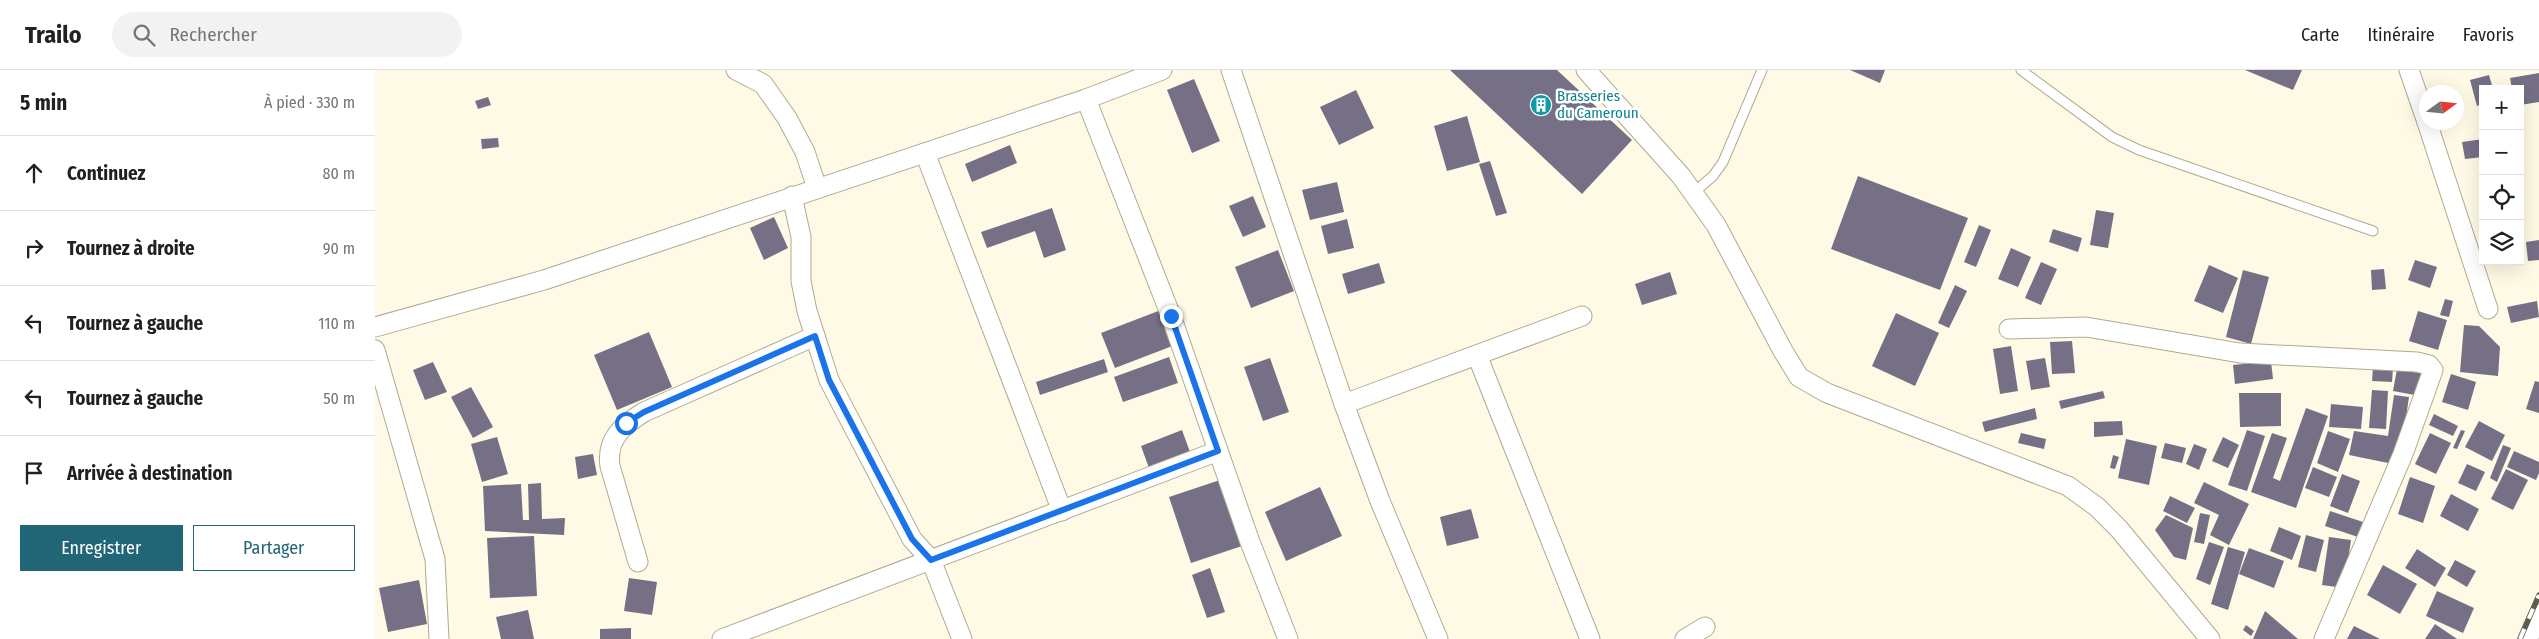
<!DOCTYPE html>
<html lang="fr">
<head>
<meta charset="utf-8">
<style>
  :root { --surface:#fff; --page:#f2f2f2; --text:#202124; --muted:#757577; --line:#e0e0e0; --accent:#216677 }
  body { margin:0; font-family:"Fira Sans Condensed",sans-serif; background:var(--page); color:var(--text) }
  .controls { position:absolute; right:15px; top:15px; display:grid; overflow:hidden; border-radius:0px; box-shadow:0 5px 20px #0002 }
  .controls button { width:45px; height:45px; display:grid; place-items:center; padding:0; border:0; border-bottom:1px solid var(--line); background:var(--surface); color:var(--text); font:25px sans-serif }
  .compass { position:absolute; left:2044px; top:15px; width:45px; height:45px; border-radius:50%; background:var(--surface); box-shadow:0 5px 20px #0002; rotate:75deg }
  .stop { position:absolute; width:15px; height:15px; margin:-11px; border:4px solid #1a73e8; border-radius:50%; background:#fff }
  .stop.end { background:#1a73e8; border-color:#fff; box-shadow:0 1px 5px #0008 }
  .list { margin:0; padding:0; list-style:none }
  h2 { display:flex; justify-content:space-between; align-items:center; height:65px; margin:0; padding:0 20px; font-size:21px }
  h2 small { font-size:16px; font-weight:400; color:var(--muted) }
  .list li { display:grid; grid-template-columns:32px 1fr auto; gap:15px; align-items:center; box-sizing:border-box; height:75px; padding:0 20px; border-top:1px solid var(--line) }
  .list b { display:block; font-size:19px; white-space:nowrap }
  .list em { font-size:16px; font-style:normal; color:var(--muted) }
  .actions { display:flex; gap:10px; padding:15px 20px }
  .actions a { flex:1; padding:11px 0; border:1px solid var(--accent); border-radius:0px; text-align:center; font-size:18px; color:var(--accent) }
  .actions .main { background:var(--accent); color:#fff }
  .icon { flex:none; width:28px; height:28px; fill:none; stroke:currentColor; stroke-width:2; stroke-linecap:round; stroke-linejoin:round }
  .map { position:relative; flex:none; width:2164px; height:569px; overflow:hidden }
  header { display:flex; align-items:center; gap:30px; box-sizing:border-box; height:70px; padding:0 25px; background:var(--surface); border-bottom:1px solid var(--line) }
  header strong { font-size:24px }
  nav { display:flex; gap:28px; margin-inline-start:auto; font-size:18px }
  .search { width:350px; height:45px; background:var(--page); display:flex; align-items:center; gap:12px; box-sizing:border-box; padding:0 18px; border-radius:28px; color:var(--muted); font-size:19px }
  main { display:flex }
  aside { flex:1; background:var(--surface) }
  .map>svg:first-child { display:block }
  .building { fill:#767087 }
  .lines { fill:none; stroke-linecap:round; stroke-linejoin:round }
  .lane-casing { stroke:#b0aa91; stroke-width:11 }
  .street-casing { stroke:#b0aa91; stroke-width:21 }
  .lane { stroke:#fff; stroke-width:9 }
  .street { stroke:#fff; stroke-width:19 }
  .rail-casing { stroke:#5f5b4f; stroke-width:5.5 }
  .rail { stroke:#fff; stroke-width:4; stroke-dasharray:11; stroke-linecap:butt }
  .route { stroke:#1a73e8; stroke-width:6 }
  .labels { text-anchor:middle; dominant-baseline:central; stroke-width:5; stroke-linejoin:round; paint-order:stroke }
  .culture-label { font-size:15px; fill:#0d838f; stroke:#fff; text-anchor:start }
</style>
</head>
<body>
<header>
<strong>Trailo</strong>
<div class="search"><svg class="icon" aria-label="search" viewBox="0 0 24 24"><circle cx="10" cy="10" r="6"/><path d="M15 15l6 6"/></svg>Rechercher</div>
<nav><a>Carte</a><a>Itinéraire</a><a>Favoris</a></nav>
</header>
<main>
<aside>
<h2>5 min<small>À pied · 330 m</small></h2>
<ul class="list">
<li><svg class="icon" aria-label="ahead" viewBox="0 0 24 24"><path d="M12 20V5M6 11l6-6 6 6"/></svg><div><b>Continuez</b></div><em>80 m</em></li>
<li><svg class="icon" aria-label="right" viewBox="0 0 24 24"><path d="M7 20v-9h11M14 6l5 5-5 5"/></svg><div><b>Tournez à droite</b></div><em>90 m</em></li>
<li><svg class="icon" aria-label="left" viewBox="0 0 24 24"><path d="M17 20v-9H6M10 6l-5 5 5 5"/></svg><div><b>Tournez à gauche</b></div><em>110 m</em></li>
<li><svg class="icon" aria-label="left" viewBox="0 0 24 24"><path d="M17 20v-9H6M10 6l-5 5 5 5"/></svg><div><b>Tournez à gauche</b></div><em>50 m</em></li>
<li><svg class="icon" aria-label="arrive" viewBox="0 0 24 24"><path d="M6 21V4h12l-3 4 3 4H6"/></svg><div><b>Arrivée à destination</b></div></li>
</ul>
<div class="actions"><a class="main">Enregistrer</a><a>Partager</a></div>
</aside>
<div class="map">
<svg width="2164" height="569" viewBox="0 0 2164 569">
  <rect width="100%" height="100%" fill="#fffae5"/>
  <!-- building -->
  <g class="building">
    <polygon points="1075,0 1182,0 1257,70 1207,124"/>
    <polygon points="1475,0 1510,0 1505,13"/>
    <polygon points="1870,0 1927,0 1918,20"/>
    <polygon points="2164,3 2164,32 2145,35 2145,19 2137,19 2135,8"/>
    <polygon points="2114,5 2118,19 2108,19 2108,34 2102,36 2095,10"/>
    <polygon points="819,9 845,71 817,83 792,20"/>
    <polygon points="981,20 999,58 964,75 945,37"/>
    <polygon points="113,27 116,35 103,39 100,31"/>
    <polygon points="1092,46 1105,92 1072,101 1059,56"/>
    <polygon points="123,68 124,77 107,79 106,69"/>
    <polygon points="2108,69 2108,87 2090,89 2087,72"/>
    <polygon points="635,75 642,93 597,112 590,94"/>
    <polygon points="1115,91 1132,143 1121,146 1104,94"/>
    <polygon points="1483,106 1593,148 1565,220 1456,179"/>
    <polygon points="962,112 969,142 935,150 927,120"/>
    <polygon points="878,126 891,157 868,167 854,136"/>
    <polygon points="677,138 691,180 669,188 660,161 612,178 606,162"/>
    <polygon points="1721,140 1739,143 1733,178 1715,175"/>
    <polygon points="399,147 413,178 389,190 375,158"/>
    <polygon points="972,149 979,178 953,184 946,156"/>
    <polygon points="1604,155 1616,160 1601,197 1589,192"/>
    <polygon points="1678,159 1707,168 1703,182 1674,172"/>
    <polygon points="2164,170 2164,190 2153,191 2151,172"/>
    <polygon points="1636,178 1656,187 1643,217 1623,209"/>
    <polygon points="903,180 919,221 876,238 860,197"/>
    <polygon points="2040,190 2062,197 2055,218 2033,210"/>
    <polygon points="1666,192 1682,199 1666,235 1650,228"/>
    <polygon points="1004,193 1010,213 973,224 967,204"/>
    <polygon points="1834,195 1863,208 1848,243 1819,231"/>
    <polygon points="2009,199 2011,219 1997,220 1996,200"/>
    <polygon points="1868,200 1894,207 1876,274 1851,267"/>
    <polygon points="1295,202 1302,224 1267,235 1260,214"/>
    <polygon points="1580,215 1592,221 1574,258 1563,253"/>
    <polygon points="2070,229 2078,231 2074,247 2065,245"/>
    <polygon points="2162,231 2164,247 2136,253 2132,237"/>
    <polygon points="786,240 800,275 740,298 726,263"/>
    <polygon points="2043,241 2072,250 2063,280 2034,271"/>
    <polygon points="1521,243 1564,263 1540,316 1497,296"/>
    <polygon points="2089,255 2104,256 2125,277 2123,306 2085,302"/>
    <polygon points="274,262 297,317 242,340 219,285"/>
    <polygon points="1697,271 1700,303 1677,304 1675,272"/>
    <polygon points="1636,276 1643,321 1625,324 1618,279"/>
    <polygon points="794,287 803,313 748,332 739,307"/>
    <polygon points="895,288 914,342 888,351 869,297"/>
    <polygon points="1670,288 1675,317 1656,320 1651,291"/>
    <polygon points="729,289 733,302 665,325 661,312"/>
    <polygon points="1896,291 1898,309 1860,314 1858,295"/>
    <polygon points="58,292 72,322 50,330 38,300"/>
    <polygon points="1998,297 2018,298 2017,312 1997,311"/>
    <polygon points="2022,299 2049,304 2045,326 2018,321"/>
    <polygon points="2076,304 2101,312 2093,340 2067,332"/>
    <polygon points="2160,311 2164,312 2164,343 2151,339"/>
    <polygon points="96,317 118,357 98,368 76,327"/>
    <polygon points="1997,320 2013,321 2011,359 1994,358"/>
    <polygon points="1728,321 1730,328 1686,339 1684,331"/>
    <polygon points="1864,323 1906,323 1906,356 1865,357"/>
    <polygon points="2019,325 2034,327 2028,368 2018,394 1974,385 1979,361 2013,366"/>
    <polygon points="1956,334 1988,337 1986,359 1954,357"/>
    <polygon points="1660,338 1662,349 1610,362 1607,352"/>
    <polygon points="1931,338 1953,346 1921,438 1876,422 1897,363 1912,368 1898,408 1905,411"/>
    <polygon points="2059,344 2083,356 2078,366 2054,355"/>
    <polygon points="1747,351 1748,365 1719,367 1719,352"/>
    <polygon points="2104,351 2130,365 2117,391 2090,377"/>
    <polygon points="807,360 815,382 774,398 766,376"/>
    <polygon points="1872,360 1890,366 1872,421 1853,415"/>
    <polygon points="2086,360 2090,361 2082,379 2078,378"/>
    <polygon points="1953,361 1975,369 1963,402 1942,393"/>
    <polygon points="1646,363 1671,369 1669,379 1643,373"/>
    <polygon points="2055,363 2076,373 2061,404 2040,394"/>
    <polygon points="122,367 133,404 107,412 96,374"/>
    <polygon points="1848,367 1864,375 1853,398 1837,391"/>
    <polygon points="1751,369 1782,376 1774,415 1743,408"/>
    <polygon points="1790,373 1811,378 1807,393 1786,388"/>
    <polygon points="1819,374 1832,379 1824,400 1811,394"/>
    <polygon points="2128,375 2136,378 2122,412 2115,408"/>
    <polygon points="2139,381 2164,392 2164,403 2161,410 2132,397"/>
    <polygon points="218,384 222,405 203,409 200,387"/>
    <polygon points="1738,385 1744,387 1740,399 1735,398"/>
    <polygon points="2092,394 2110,402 2101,421 2083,413"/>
    <polygon points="1938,397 1962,407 1954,427 1930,418"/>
    <polygon points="2131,399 2153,410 2138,440 2116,429"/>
    <polygon points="1967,404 1985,411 1973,443 1955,436"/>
    <polygon points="2035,407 2060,416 2048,453 2023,444"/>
    <polygon points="848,409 870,475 816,493 794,427"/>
    <polygon points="1829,412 1874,434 1854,475 1835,465 1844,445 1819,433"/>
    <polygon points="166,413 167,449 190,448 189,465 110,461 108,416 146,414 148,450 154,450 153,414"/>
    <polygon points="945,417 967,466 911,491 890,442"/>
    <polygon points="2076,424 2104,439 2093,461 2065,446"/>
    <polygon points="1795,426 1820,438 1812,453 1788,441"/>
    <polygon points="1096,439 1104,468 1072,476 1065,447"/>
    <polygon points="1955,441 1988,452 1983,467 1950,456"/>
    <polygon points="1825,443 1835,445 1829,474 1819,472"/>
    <polygon points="1791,445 1818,458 1811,490 1799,487 1780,460"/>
    <polygon points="1904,457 1926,466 1917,490 1895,481"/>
    <polygon points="1931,465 1949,470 1941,502 1923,497"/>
    <polygon points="159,466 162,526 115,528 112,468"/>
    <polygon points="1954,467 1976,470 1969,518 1947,515"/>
    <polygon points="1834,472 1849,477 1835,515 1821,509"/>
    <polygon points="1853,477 1870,482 1853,540 1836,534"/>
    <polygon points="1874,478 1909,491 1899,518 1864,504"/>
    <polygon points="2042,479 2071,498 2060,517 2030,498"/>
    <polygon points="2080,490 2101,501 2092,517 2072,505"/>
    <polygon points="2008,495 2042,514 2025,544 1992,525"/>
    <polygon points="835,498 850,542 832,548 817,505"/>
    <polygon points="254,508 282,512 277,545 249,541"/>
    <polygon points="44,510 52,554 13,562 4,518"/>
    <polygon points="2062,521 2099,538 2088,563 2051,546"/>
    <polygon points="153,540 159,569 126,569 121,547"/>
    <polygon points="1890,541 1923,569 1878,569"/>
    <polygon points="2060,554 2082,569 2050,569"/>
    <polygon points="1871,555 1879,561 1876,566 1868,560"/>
    <polygon points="1979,556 2005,569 1972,569"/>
    <polygon points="256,558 256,569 225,569 225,559"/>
  </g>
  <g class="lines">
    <!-- lane casing -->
    <g class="lane-casing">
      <g id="lane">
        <polyline points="1646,0 1737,67 1764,80 1998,161"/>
        <polyline points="1318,123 1338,106 1348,92 1387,0"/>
      </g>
    </g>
    <!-- street casing -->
    <g class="street-casing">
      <g id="street">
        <polyline points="361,0 388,14 412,48 430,82 442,118"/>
        <polyline points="856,0 969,334 1005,431 1063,569"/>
        <polyline points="1211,0 1306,106 1341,155 1408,281 1424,307 1452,323 1693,416 1722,437 1744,459 1835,569"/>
        <polyline points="2034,0 2052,52"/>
        <polyline points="711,29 796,246 875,472 913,569"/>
        <polyline points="2052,52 2113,239"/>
        <polyline points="550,83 687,441"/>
        <polyline points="417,126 426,167 426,211 432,241 454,310 537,469 556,490 587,569"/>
        <polyline points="0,257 169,210 711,29 787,0"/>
        <polyline points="1634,259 1711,257 1865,283 2042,292 2054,295 2058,300 2028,384 1949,569"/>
        <polyline points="0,280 60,489 64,569"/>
        <polyline points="1102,285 1215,569"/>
        <polyline points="969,334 1207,246"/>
        <path d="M263,492l-28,-96c-4,-27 13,-41 34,-54l171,-76"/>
        <polyline points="347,569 843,381"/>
        <polyline points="1310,569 1330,557"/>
        <polyline points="2153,569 2164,544"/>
      </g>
    </g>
    <!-- lane -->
    <use href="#lane" class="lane"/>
    <!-- street -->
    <use href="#street" class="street"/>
    <!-- rail casing -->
    <g class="rail-casing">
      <polyline id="rail" points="2145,569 2164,525"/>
    </g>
    <!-- rail -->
    <use href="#rail" class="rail"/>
  </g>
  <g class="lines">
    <!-- route -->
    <polyline class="route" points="251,353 269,342 440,266 454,310 537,469 556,490 843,381 796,246"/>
  </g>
  <!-- icons -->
  <defs>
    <g id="building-disc" transform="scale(1.125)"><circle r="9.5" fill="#0f9aa8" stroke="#fff"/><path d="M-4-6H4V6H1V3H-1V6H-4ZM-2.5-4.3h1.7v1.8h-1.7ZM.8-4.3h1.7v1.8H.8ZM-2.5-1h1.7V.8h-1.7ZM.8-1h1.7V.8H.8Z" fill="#fff"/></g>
  </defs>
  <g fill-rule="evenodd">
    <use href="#building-disc" x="1166" y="35"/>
  </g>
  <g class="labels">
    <!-- culture labels -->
    <g class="culture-label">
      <text x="1182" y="26">Brasseries<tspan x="1182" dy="17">du Cameroun</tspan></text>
    </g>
  </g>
</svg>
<div class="controls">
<button>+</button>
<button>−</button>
<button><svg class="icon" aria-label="locate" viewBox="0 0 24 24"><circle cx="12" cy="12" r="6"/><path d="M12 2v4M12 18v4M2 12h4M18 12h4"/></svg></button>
<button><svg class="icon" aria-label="layers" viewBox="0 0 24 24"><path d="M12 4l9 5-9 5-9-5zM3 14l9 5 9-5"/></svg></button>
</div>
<svg class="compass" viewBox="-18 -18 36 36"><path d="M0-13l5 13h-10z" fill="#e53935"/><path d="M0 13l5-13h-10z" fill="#757577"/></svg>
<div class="stop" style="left:251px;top:353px"></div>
<div class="stop end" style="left:796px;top:246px"></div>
</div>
</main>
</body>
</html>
